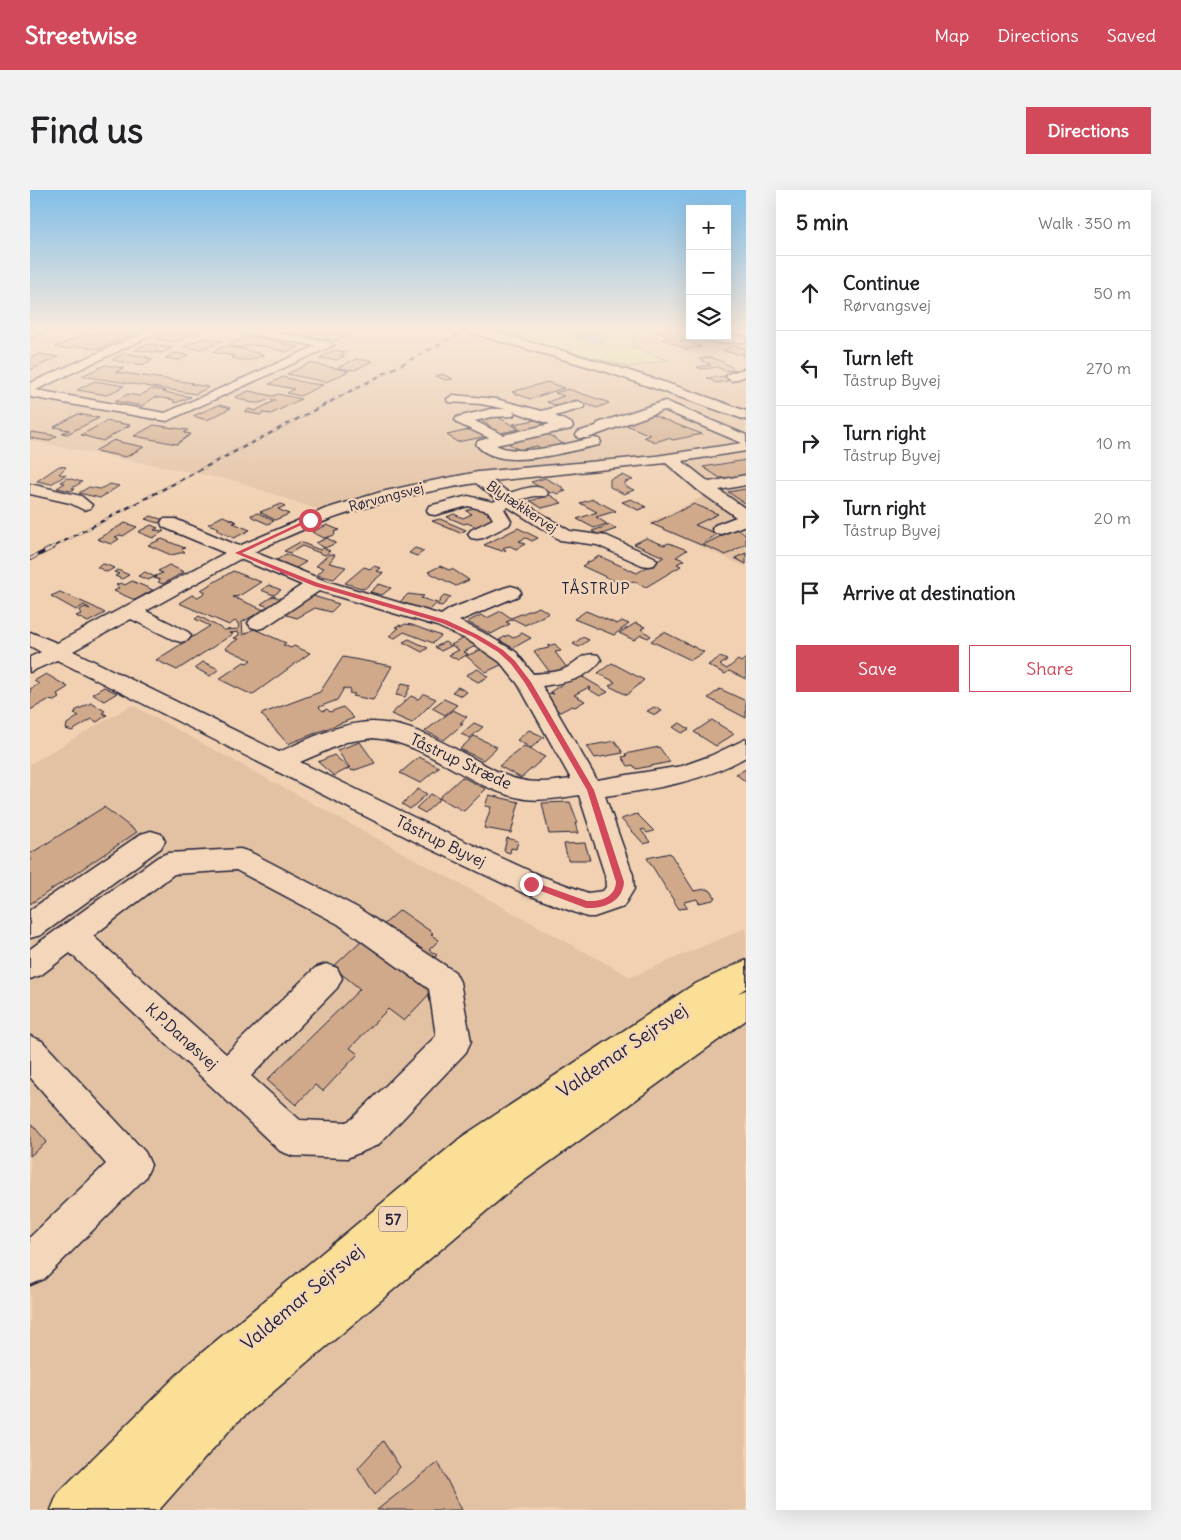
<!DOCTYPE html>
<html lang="en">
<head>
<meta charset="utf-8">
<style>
  :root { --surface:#fff; --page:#f2f2f2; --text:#202124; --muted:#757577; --line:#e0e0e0; --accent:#d1495b }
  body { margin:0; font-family:Delius,sans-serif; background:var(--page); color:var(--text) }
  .controls { position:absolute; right:15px; top:15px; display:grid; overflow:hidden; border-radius:0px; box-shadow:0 5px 20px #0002 }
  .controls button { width:45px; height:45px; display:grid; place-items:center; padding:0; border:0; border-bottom:1px solid var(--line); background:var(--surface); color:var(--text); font:25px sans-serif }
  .stop { position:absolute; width:15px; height:15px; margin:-11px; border:4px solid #d1495b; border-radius:50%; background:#fff }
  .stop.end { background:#d1495b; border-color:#fff; box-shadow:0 1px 5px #0008 }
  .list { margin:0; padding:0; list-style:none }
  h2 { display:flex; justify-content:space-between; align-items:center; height:65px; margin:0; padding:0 20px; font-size:21px }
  h2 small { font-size:16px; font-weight:400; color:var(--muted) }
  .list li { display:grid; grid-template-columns:32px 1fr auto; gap:15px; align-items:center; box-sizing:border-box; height:75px; padding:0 20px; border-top:1px solid var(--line) }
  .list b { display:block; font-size:19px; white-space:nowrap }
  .list p { margin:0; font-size:16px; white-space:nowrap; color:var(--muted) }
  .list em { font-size:16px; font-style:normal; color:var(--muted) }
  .actions { display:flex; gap:10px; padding:15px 20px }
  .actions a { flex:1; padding:11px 0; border:1px solid var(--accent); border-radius:0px; text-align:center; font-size:18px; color:var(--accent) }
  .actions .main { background:var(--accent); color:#fff }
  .icon { flex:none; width:28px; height:28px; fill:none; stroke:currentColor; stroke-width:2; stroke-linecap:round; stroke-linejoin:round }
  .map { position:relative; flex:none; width:716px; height:1320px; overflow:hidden; border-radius:0px }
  header { display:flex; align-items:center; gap:30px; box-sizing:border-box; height:70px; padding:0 25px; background:var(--accent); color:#fff }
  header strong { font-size:24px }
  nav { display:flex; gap:28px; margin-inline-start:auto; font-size:18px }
  .intro { display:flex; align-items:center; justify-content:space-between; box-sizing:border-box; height:120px; padding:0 30px }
  h1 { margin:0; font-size:35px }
  .button { padding:12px 22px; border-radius:0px; background:var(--accent); color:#fff; font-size:18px; font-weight:700 }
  main { display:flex; gap:30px; padding:0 30px }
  aside { flex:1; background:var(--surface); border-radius:0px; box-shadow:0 5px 20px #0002 }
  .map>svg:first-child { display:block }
  .built { fill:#e3c2a4 }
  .green { fill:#d1e195; stroke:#7a8268 }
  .water { fill:#87cce9; stroke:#5f88a3 }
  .building { fill:#d0a98a; stroke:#22223b }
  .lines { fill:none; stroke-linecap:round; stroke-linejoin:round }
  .minor-casing { stroke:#22223b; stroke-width:3 }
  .major-casing { stroke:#22223b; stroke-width:3 }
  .minor { fill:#f4d7ba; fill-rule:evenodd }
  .major { fill:#fbdf96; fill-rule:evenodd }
  .rail-far1-casing { stroke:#22223b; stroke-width:2.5 }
  .rail-casing { stroke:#22223b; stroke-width:4 }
  .rail-far1 { stroke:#f4d7ba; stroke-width:2; stroke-dasharray:5; stroke-linecap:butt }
  .rail { stroke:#f4d7ba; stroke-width:2.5; stroke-dasharray:8; stroke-linecap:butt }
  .route { fill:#d1495b }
  .labels { text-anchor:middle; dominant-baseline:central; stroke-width:4.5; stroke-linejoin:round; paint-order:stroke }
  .far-street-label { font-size:14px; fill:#22223b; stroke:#f4d7ba }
  .far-neighbourhood-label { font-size:15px; letter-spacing:1px; fill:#22223b; stroke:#f4d7ba }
  .shield { fill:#f4d7ba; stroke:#615861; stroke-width:1 }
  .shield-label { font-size:15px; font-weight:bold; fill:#22223b }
  .street-label { font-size:16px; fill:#22223b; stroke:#f4d7ba }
  .near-street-label { font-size:19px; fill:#22223b; stroke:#f4d7ba }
</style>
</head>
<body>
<header>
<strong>Streetwise</strong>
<nav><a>Map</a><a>Directions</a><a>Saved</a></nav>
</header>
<div class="intro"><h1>Find us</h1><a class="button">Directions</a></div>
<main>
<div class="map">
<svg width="716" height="1320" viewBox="0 0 716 1320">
  <rect width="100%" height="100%" fill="#f1d1b2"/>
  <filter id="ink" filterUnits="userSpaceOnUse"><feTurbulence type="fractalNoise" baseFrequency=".02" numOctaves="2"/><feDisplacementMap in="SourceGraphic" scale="10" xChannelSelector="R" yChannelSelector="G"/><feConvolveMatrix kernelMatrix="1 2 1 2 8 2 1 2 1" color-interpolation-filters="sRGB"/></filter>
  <g filter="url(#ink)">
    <!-- built -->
    <g class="built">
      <polygon points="0,139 454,139 599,177 637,170 600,156 608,140 660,139 660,146 697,146 697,141 716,145 716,377 619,333 673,307 621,266 441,282 286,319 206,291 0,251"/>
      <polygon points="102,515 601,787 716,738 716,1320 0,1320 0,574"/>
    </g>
    <!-- green -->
    <polygon class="green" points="454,139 561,139 547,146 574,152 570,145 570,139 614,139 608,140 600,156 638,170 599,177"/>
    <!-- water -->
    <polygon class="water" points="561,139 570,139 570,145 574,153 555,150 546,147"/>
    <!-- building -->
    <g class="building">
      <polygon points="149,139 169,140 145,152 127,149"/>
      <polygon points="295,139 318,139 306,144 317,146 305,151 273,145 285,140"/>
      <polygon points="636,139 660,139 660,142 656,142 660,144 660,146 671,149 650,151 661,152 671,157 657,159 632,149 641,148 627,142 641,141"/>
      <polygon points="77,141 99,146 70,159 46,156 38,159 25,157 57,144 66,145"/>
      <polygon points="220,146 255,153 253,154 269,157 256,162 233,156 221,155 209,158 198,155"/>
      <polygon points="173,148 192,151 172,159 153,157"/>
      <polygon points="117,154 143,158 131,163 105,160"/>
      <polygon points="195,156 213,159 234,165 221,170 212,170 201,168 205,166 182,162"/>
      <polygon points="702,156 716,158 712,163 716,164 716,168 710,164 693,161"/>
      <polygon points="305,160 316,162 310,165 315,166 306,170 289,168"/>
      <polygon points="94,163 118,167 116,168 123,169 112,175 82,170"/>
      <polygon points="145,163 159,165 149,170 135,168"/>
      <polygon points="10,164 28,167 0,180 0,168"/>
      <polygon points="679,167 693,172 706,180 695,181 687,177 673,179 667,177 681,175 669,169"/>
      <polygon points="326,169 342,171 325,180 307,178"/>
      <polygon points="280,173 319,181 296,192 257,184"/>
      <polygon points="75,175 94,178 86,182 163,193 161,194 179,197 166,204 52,186"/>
      <polygon points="412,184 423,189 416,190 405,186"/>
      <polygon points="695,186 703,190 686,193 677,188"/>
      <polygon points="253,187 277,193 293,195 270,206 257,203 264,199 239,194"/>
      <polygon points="65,191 94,196 77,205 47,200"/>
      <polygon points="517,192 534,198 500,209 482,202"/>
      <polygon points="122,199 135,201 133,202 161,207 145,213 143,212 145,210 125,207 112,216 85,211 98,204 109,206"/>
      <polygon points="538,199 577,212 579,213 567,218 545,210 527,216 517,212 534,206 525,203"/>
      <polygon points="219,201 243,206 248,204 271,209 241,224 234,223 230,225 215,222 219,219 225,221 246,210 240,209 230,213 222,213 205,207"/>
      <polygon points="189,215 201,218 177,230 163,226"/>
      <polygon points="48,224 69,228 37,244 32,243 39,240 24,237"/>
      <polygon points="612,225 616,227 622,225 672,244 643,250 638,248 625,252 614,247 620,245 594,234"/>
      <polygon points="466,226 489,239 471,243 466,240 463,240 458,238 461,237 449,229"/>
      <polygon points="506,230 517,236 495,241 483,234"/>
      <polygon points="77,231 100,235 73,251 51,245"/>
      <polygon points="124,235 158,240 154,243 161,244 147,254 104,246"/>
      <polygon points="447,238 458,246 427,252 417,245"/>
      <polygon points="2,242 27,246 18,251 0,248 0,243"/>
      <polygon points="516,243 535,255 513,260 507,256 489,260 476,252"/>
      <polygon points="84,250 90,252 114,257 96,267 65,261"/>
      <polygon points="716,270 716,286 705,287 690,288 673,277"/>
      <polygon points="29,276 36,277 29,284 36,285 21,294 7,291"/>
      <polygon points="593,285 603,290 595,292 595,296 604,300 594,304 580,297 580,289"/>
      <polygon points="37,288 52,292 42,298 45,299 41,301 27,298 35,293 30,292"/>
      <polygon points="515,288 534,298 532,299 536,301 528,304 523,302 520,303 501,292"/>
      <polygon points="80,294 89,296 70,308 49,303 59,297 70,299"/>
      <polygon points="716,299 716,314 698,302"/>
      <polygon points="520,305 532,313 512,318 500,311"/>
      <polygon points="563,309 586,321 566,327 577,334 564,338 547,329 567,322 550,313"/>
      <polygon points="601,309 616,317 608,320 592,312"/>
      <polygon points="251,314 255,316 248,319 259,324 245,330 230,322"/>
      <polygon points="664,314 688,324 665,335 687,344 671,355 622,334"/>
      <polygon points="448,316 462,322 457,324 465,328 447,337 437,333 434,334 417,327 424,324 433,328 442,324 436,321"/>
      <polygon points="228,323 244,331 238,334 222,327 221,325"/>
      <polygon points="121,326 134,330 128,333 115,329"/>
      <polygon points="193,326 207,332 203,333 220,340 204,348 186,340 189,338 178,334"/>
      <polygon points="410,329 436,340 430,343 402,331"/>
      <polygon points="95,333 107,337 93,346 90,345 85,347 89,349 81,354 67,349"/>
      <polygon points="121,335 128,338 124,340 134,341 123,348 108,342"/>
      <polygon points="297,335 309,340 304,342 305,345 294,348 282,342"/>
      <polygon points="580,335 586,339 569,345 562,341"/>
      <polygon points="488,338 508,348 502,351 496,348 489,351 495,354 486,359 480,356 475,357 473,358 476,360 472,361 454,355"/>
      <polygon points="705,339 716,344 716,354 696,365 673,355"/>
      <polygon points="297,348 306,353 295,358 286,353"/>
      <polygon points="616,348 634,355 639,353 657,360 646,367 654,370 647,374 651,376 616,397 603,391 598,394 589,393 552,376 569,366 607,383 634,367 604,354"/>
      <polygon points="132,349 155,358 152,359 155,362 141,365 118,355"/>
      <polygon points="270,352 290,360 293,358 300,361 295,365 272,356 260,363 254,361"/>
      <polygon points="385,358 394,361 387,366 379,363"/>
      <polygon points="716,363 716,374 705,368"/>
      <polygon points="256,364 276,372 264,379 242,373"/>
      <polygon points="299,364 305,365 299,373 316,377 304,389 287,385 294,378 286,376"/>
      <polygon points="73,374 77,375 84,378 77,382 67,377"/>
      <polygon points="139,375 154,382 133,394 128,392 130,390 124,388 126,387 125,386 133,383 128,381"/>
      <polygon points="343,376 351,378 347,381 353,383 334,399 315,393 334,377 340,379"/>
      <polygon points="410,376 419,380 422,379 439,390 426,396 398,382"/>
      <polygon points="88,380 99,385 92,389 85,386 89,384 84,382"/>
      <polygon points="203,381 231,392 209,406 203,407 234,420 212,432 213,445 224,439 256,453 253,455 261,458 264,456 280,463 222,505 189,489 214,472 217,473 221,470 195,458 208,449 204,448 209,445 209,442 200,443 203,444 147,480 126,470 180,436 165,429 169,426 194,440 209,439 208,433 205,431 199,435 149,413 162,405 168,407 176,402 171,400"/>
      <polygon points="115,382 125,387 118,390 108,386"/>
      <polygon points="102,391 123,400 105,410 84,401 89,398 86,395 91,393 95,395"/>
      <polygon points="349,394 361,398 352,405 340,402"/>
      <polygon points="239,395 251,400 244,405 231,400"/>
      <polygon points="30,402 64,417 75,423 58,432 46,426 51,424 49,420 55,417 60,419 54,415 46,420 21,406"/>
      <polygon points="378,404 394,406 391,408 407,413 399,421 370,412"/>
      <polygon points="280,405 309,414 301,422 285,418 267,428 253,424"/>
      <polygon points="414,405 421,407 412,416 407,415"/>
      <polygon points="243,406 252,409 239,417 231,414"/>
      <polygon points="509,417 519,423 495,435 483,429 476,432 480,434 461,444 437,432 451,425 457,428 471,421 481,428"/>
      <polygon points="556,421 587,434 592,431 599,434 584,445 544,429"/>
      <polygon points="606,433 615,437 611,439 621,446 618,448 611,445 604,450 589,443"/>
      <polygon points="375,434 382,435 411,446 403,453 374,442 365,448 359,446 369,438 365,437 369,435 372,436"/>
      <polygon points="634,442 674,462 661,470 621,451"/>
      <polygon points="492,443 501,448 483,458 469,450 478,445 483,448"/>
      <polygon points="553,447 559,450 549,457 543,454"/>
      <polygon points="434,448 447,455 434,462 438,464 428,470 419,465 429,460 421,455"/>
      <polygon points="379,449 398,458 392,462 373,452"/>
      <polygon points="415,452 421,456 411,461 405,457"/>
      <polygon points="525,454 531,461 525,462 540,482 522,485 504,461 519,458 518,456"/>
      <polygon points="453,459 473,474 456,482 436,466"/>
      <polygon points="313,467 362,476 343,510 323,506 325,504 319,503 321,500 314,498 307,510 289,517 293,521 297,519 300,522 313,517 324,528 258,554 231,524 290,502"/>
      <polygon points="690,467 697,470 690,475 697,479 708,470 711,472 716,468 716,489 699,481 695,484 678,475"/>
      <polygon points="173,472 189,479 180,486 165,478"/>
      <polygon points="582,473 614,490 597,505 579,496 585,492 568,483"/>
      <polygon points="448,479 458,487 448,492 436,485"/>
      <polygon points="16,484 38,497 27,504 29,508 24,511 18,510 0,520 0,499 9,494 4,491"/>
      <polygon points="551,486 578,502 570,506 558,499 561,498 559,497 544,505 555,511 545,517 542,516 530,522 523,518 526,517 515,506 520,503 524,504 520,502 543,487 547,489"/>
      <polygon points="372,493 381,495 375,507 366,505"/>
      <polygon points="74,497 87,503 74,511 62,504"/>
      <polygon points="428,497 437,502 432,506 422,502"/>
      <polygon points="690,499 716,511 716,528 678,508"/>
      <polygon points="394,504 406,509 382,533 361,524 381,506 388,509"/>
      <polygon points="414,509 427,515 415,525 402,518"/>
      <polygon points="61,513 75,521 72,523 77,525 67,532 62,529 42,541 36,539 37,534 49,526 44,523 46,522 45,521"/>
      <polygon points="624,517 632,521 625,525 617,521"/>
      <polygon points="423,520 437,527 430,533 433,534 414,550 395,541"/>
      <polygon points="682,530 704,544 686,556 664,542"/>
      <polygon points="444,533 453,537 440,548 431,544"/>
      <polygon points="650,533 659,539 652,543 643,537"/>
      <polygon points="499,540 514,547 501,558 487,550"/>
      <polygon points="444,546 467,557 453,570 430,559"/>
      <polygon points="585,551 593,563 565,568 557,556"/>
      <polygon points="330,552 345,573 322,581 307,560"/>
      <polygon points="494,556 515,567 491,588 469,576"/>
      <polygon points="629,557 640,572 606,579 603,575 598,576 592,567 597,566 595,564"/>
      <polygon points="304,565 319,578 304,586 288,572"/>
      <polygon points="389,567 409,577 390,593 370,583"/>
      <polygon points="716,579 716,592 706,584"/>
      <polygon points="432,587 456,599 434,621 409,608"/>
      <polygon points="388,599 397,604 380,619 372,614"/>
      <polygon points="401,604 410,609 395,623 386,618"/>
      <polygon points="459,605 489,612 481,643 454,638 461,617 455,616"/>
      <polygon points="540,612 548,633 545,633 548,643 519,644 512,613"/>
      <polygon points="74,617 107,642 0,714 0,664"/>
      <polygon points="607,624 624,641 617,643 614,639 611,640 620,652 614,654 591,629"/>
      <polygon points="477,648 488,651 486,659 481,658 480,663 474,661"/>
      <polygon points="555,653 560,670 538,670 534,654"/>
      <polygon points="640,663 664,701 676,699 681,701 685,707 683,710 669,713 667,709 654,712 658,718 649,719 617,668"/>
      <polygon points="370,720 403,743 401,745 409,750 399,760 407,765 401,771 352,736"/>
      <polygon points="334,748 405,798 374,831 358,819 320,858 328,864 293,901 285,895 266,915 237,890 330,799 303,777"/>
      <polygon points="0,932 17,952 0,966"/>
      <polygon points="353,1251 370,1277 345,1305 328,1278"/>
      <polygon points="408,1272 432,1320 347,1320"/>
    </g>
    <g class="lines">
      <!-- minor casing -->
      <g class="minor-casing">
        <g id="minor">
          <polygon points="8,139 22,139 0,148 0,141"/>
          <polygon points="122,139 135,139 6,200 135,223 286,156 210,142 205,139 226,139 298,152 304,155 137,231 0,207 0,193"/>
          <path d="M433,139c23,-3 48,8 70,14 72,19 143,42 213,68v9l-142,-49 -140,-40z"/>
          <polygon points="716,146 716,152 685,153 679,150 685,147"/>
          <polygon points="716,178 716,186 702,191 696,187 698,184"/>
          <path d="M423,205l43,4 46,12 36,-10 7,4 -2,3 -28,8 16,7 2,3 -2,3 -75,16c26,13 70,-2 98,-7l5,1 2,3 -2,3 -5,1c-29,6 -97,27 -118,-2l2,-3 11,-3 -32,-15 -2,-3 2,-3 34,-8h15l-25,-5 -33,-2 -1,-3zM483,221l37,13 -47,11 -28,-14 16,-4 22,-1 2,-3z"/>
          <path d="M635,211l81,34v16l-64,10 27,21 37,-7v10l-27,5 27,19v16l-25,9 -6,-1 -3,-4 3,-4 21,-8 -37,-26 -33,-28 -173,18 16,12c12,-3 30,-12 39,0l-2,3h-12l-15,4 51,31 37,5 47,21 3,4 -3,4 -6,1 -6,-1 -45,-20 -37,-5 -52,-33 -4,2 7,12 -2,4 -26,13 -6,1 -6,-1 -3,-4 3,-4 22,-11 -5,-8 -20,-5 -33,9 -6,-1 -2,-4 2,-4 39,-10 25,6 4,-2 -21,-17c-81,13 -148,32 -222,69l69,28 118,35 9,-6 54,-21 7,-2 7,2 3,4 -3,4 -59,25 23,11 34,20 17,22c9,-1 20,-1 29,-4 14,-5 19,-19 36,-15l3,5c-14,20 -38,23 -59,26l55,94 85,-14 28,-10 36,-17v18c-43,25 -92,32 -141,39l28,79 1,14 -11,18 -29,10h-7l-66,-25 -101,-48 -363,-184 -27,12v-15l11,-5 -11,-6v-14l27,11 168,-90 -62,-26 -2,-4 2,-4h12l64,27 86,-37 56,-17 51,-11 46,-9 178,-16 86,-13 -78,-33 -76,28h-10l-2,-3 2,-3 18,-6 2,-3zM210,369l62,26 -51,34 -3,4 3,4 7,2 7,-2 54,-36 118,35 31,14 32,22 18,22 53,95c-16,2 -33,5 -50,1 -16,-3 -30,-12 -45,-20 -32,-17 -65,-37 -103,-38 -32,0 -64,17 -94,30l-206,-101 58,-32 43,21 7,2 7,-2 3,-4 -3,-4 -42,-21zM343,548c58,5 96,52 152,61 18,2 36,-1 54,-4l26,80 1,12 -3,4 -15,2 -47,-17 -101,-46 -140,-68 46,-20z"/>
          <polygon points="0,294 51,306 62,315 60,318 54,320 40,313 0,304"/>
          <polygon points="121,641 131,644 135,651 131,658 11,745 0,748 0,720 111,644"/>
          <path d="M210,659l10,3 108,56 97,64 5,10 11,59 -5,11 -88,93 -31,13 -54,-2 -13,-5 -210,-198 -29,22 -11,4v-30l128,-92 10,-4zM206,680l102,54 91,65 7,47 -84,83 -6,3 -46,-2 -49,-44 86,-88 5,-10 -5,-10 -11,-4 -11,4 -89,86 -133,-118 81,-62z"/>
          <polygon points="0,846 12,851 115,962 121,975 115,988 14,1089 0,1095 0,1047 76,974 0,887"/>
        </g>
      </g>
      <!-- major casing -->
      <g class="major-casing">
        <polygon id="major" points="716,770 716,798 708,803 716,800 716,830 481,1000 205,1234 129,1320 21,1320 28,1303 157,1175 433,946 663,795"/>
      </g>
      <!-- minor -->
      <use href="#minor" class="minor"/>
      <!-- major -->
      <use href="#major" class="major"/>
      <!-- rail-far1 casing -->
      <g class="rail-far1-casing">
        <polyline id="rail-far1" points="21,358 439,139"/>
      </g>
      <!-- rail casing -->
      <g class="rail-casing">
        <polyline id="rail" points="0,369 24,357"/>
      </g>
      <!-- rail-far1 -->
      <use href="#rail-far1" class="rail-far1"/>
      <!-- rail -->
      <use href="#rail" class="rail"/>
    </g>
  </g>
  <!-- sky -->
  <linearGradient id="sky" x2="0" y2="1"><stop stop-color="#81bee8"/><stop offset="0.43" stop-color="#f9eadc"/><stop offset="1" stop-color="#f9eadc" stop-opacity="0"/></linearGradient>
  <rect width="716" height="323" fill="url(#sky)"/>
  <!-- route -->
  <path class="route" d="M278,329l4,1 -70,33 76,30 128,37 32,15 25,15 12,11 16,21 63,108 30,92c-1,19 -19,27 -38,26l-58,-22 -1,-2 4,-3 56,20c14,1 28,-4 29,-19l-29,-92 -62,-107 -14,-19 -13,-12 -25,-15 -31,-14 -128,-37 -79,-33z"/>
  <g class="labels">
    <!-- far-street labels -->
    <g class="far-street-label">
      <text transform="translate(356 307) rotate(-15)">Rørvangsvej</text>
      <text transform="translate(492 317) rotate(34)">Blytækkervej</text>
    </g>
    <!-- far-neighbourhood labels -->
    <g class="far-neighbourhood-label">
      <text x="566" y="398">TÅSTRUP</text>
    </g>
    <!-- shield labels -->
    <rect class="shield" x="349" y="1016.5" width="28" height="25" rx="4"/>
    <g class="shield-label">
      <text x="363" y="1029">57</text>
    </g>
    <!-- street labels -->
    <g class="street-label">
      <text transform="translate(431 571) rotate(25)">Tåstrup Stræde</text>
      <text transform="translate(411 651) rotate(26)">Tåstrup Byvej</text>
      <text transform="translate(152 846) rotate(42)">K.P.Danøsvej</text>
    </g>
    <!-- near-street labels -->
    <g class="near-street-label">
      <text transform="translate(592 860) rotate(-34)">Valdemar Sejrsvej</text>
      <text transform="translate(272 1107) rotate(-40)">Valdemar Sejrsvej</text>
    </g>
  </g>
</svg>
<div class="controls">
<button>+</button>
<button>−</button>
<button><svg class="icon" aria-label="layers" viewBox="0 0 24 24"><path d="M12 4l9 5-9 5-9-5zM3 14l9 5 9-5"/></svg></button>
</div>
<div class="stop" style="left:280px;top:330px"></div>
<div class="stop end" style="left:501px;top:694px"></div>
</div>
<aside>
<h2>5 min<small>Walk · 350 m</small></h2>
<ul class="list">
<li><svg class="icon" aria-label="ahead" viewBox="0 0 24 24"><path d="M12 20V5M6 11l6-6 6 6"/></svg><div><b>Continue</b><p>Rørvangsvej</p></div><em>50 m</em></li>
<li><svg class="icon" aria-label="left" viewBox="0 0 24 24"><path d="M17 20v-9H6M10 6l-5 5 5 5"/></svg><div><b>Turn left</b><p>Tåstrup Byvej</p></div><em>270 m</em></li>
<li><svg class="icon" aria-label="right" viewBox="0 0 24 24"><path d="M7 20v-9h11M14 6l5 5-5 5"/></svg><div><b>Turn right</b><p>Tåstrup Byvej</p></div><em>10 m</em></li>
<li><svg class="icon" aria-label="right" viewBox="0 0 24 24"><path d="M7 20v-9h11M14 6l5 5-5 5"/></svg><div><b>Turn right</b><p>Tåstrup Byvej</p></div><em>20 m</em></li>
<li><svg class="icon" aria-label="arrive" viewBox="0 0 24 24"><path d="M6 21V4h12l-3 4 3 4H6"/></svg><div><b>Arrive at destination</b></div></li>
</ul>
<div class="actions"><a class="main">Save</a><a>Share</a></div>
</aside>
</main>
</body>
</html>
